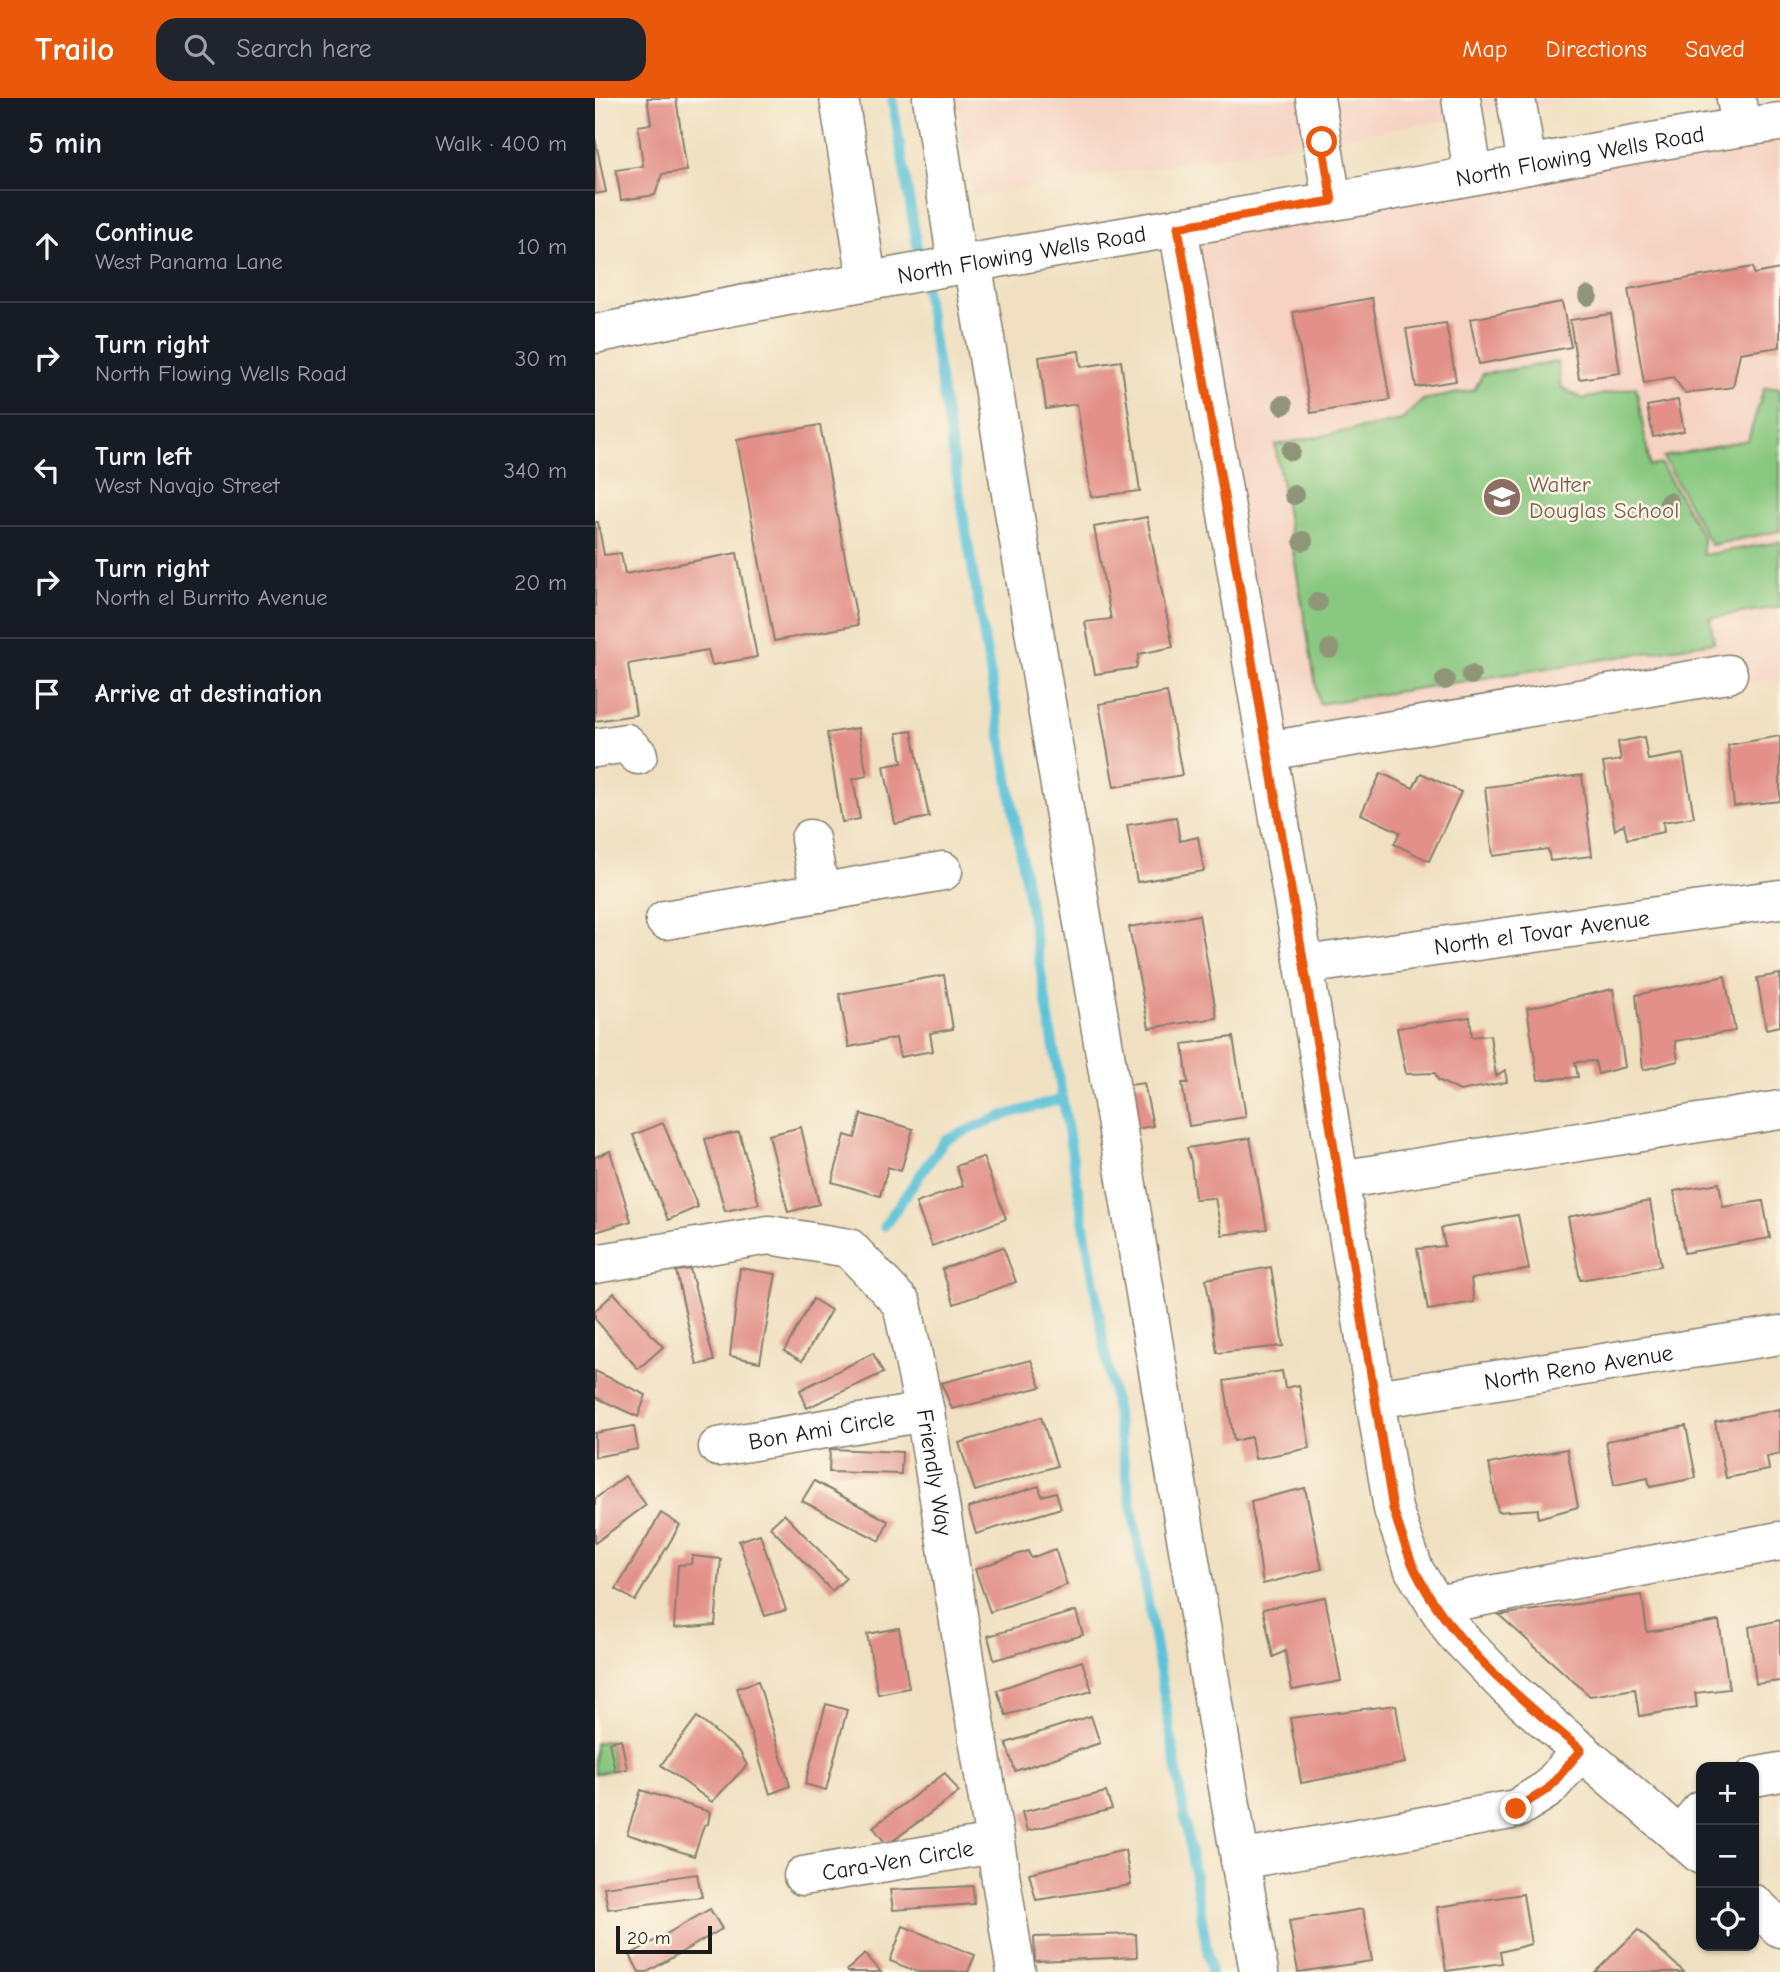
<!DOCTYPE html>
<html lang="en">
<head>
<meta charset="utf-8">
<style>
  :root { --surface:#171b24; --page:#20242c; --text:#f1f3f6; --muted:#9ea1a6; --line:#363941; --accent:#ea580c }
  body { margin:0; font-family:"Comic Neue",sans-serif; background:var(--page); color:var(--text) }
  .controls { position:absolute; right:21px; bottom:21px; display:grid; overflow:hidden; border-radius:14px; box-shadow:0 2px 5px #0004 }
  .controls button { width:63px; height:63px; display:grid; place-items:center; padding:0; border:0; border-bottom:2px solid var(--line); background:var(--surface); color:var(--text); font:35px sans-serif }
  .scale { position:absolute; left:21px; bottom:18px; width:96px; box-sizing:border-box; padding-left:7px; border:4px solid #1c1c1c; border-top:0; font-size:19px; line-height:24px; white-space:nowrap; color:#1c1c1c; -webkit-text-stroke:5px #fcf5e5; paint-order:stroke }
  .stop { position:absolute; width:21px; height:21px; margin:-16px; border:5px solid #ea580c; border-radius:50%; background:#fff }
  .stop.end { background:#ea580c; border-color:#fff; box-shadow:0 2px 7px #0008 }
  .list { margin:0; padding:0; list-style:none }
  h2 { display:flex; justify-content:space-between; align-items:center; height:91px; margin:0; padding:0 28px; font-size:30px }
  h2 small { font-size:23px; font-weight:400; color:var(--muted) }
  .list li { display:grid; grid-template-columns:46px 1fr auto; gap:21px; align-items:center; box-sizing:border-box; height:112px; padding:0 28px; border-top:2px solid var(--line) }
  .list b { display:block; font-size:26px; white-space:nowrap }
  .list p { margin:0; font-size:23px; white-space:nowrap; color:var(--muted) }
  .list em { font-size:23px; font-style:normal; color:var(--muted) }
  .icon { flex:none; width:38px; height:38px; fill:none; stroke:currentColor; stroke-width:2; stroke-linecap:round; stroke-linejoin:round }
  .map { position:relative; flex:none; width:1185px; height:1874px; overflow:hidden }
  header { display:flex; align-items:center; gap:42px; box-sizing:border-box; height:98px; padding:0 35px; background:var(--accent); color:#fff }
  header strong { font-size:33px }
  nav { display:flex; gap:38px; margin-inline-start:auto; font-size:24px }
  .search { width:490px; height:63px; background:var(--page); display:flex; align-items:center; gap:18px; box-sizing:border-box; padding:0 24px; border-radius:21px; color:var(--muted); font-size:26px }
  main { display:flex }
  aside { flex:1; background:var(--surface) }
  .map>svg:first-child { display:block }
  .built { fill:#f5d2c2 }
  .green { fill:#89c880; stroke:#52724e; stroke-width:2 }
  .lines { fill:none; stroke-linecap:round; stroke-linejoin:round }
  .stream { stroke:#5bc2d8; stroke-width:10 }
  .building { fill:#e29089 }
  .minor-casing { stroke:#867e6e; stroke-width:41 }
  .major-casing { stroke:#867e6e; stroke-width:41 }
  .minor { stroke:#fff; stroke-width:38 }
  .major { stroke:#fff; stroke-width:38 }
  .tree { fill:#90957a }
  .route { stroke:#ea580c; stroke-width:9 }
  .labels { text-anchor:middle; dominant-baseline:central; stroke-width:5; stroke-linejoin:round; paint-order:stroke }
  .street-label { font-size:23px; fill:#1c1c1c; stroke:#fcf5e5 }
  .education-label { font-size:23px; fill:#785e54; stroke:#fcf5e5; text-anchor:start }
</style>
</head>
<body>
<header>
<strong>Trailo</strong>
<div class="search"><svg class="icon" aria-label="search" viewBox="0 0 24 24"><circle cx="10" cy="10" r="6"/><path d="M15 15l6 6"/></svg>Search here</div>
<nav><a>Map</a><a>Directions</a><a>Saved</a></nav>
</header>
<main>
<aside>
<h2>5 min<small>Walk · 400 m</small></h2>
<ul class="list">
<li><svg class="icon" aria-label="ahead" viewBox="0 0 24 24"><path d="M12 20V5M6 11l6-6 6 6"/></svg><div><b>Continue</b><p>West Panama Lane</p></div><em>10 m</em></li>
<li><svg class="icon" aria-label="right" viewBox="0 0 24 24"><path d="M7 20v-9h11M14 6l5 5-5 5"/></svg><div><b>Turn right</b><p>North Flowing Wells Road</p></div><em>30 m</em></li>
<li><svg class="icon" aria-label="left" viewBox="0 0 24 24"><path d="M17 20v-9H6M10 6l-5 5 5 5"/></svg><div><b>Turn left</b><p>West Navajo Street</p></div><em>340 m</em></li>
<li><svg class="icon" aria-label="right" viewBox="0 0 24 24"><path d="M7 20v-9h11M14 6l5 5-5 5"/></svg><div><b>Turn right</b><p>North el Burrito Avenue</p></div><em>20 m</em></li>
<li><svg class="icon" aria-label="arrive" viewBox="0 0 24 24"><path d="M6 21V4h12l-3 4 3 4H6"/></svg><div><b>Arrive at destination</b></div></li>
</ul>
</aside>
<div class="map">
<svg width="1185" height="1874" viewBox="0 0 1185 1874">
  <rect width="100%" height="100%" fill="#fcf5e5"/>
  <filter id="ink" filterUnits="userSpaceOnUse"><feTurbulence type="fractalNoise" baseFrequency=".0143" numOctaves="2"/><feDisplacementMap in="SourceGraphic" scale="14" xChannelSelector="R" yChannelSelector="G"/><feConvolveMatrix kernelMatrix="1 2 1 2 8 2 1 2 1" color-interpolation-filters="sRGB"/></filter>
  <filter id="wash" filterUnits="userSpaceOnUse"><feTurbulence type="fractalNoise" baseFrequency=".00686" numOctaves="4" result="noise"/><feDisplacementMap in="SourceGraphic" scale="28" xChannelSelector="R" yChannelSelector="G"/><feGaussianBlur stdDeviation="1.57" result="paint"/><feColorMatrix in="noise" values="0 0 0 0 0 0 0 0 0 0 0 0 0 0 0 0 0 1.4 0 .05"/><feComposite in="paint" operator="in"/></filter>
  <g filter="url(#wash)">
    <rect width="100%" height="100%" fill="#f0e0c1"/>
    <!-- built -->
    <g class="built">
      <polygon points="362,0 990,0 378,98"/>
      <polygon points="1185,24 1185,581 673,662 583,129"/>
    </g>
    <!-- green -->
    <g class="green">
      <polygon points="962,264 966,289 988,301 1041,289 1055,368 1066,366 1108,439 1108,457 1185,444 1185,509 1115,520 1119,544 724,606 680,347 807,322 828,302 879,292 888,276"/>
      <polygon points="1185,289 1185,433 1116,447 1068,359 1153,342 1169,290"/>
      <polygon points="14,1642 19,1672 0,1676 0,1645"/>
    </g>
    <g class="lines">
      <!-- stream -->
      <g class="stream">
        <polyline points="297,0 325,165"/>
        <polyline points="328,180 616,1874"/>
        <polyline points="289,1128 350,1042 407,1018 467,1001"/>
      </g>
    </g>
    <g id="blocks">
      <!-- building -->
      <g class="building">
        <polygon points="52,0 81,0 92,73 67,76 60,97 26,102 21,72 48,68 43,28 56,26"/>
        <polygon points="0,40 11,94 0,96"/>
        <polygon points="1158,169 1159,176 1185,171 1185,249 1145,255 1138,289 1090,295 1078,279 1049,285 1033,191"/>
        <polygon points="777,200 795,302 716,315 698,214"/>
        <polygon points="967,204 976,249 884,266 875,221"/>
        <polygon points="1016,216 1025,275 984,281 975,222"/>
        <polygon points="851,225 861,283 821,289 811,231"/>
        <polygon points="484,253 486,269 526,263 545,393 496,399 482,306 451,311 444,259"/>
        <polygon points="1083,302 1089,333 1058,339 1052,308"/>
        <polygon points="225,327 263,527 179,543 142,342"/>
        <polygon points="552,419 578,549 544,556 541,570 500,576 490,524 516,521 499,429"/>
        <polygon points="0,424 3,424 9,457 26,455 30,476 142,455 162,559 117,567 113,552 33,566 41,617 0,623"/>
        <polygon points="572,594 587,677 519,689 504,606"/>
        <polygon points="263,630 272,678 258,681 265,721 247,724 232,635"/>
        <polygon points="317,633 334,719 300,726 289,668 307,665 302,635"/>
        <polygon points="1185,638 1185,703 1139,708 1133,647"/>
        <polygon points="1049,639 1053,662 1088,656 1099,719 1068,724 1069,734 1032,741 1029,726 1020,732 1008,665 1026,662 1023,644"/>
        <polygon points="786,675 818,690 826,675 866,694 834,763 799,746 805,734 766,716"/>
        <polygon points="987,677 997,758 955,763 953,751 898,758 890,689"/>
        <polygon points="581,719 585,743 603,739 609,773 542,784 532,727"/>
        <polygon points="604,817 622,920 554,930 534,829"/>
        <polygon points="1185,876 1185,928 1171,931 1162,880"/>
        <polygon points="349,877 358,931 335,935 338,953 305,959 301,940 254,949 244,896"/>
        <polygon points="1130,878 1140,933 1080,943 1083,963 1048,972 1041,897"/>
        <polygon points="1018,891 1030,969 1003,976 1000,963 980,964 983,979 943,982 932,910"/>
        <polygon points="875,919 877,939 895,937 901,978 910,972 912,984 865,993 843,982 840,975 811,976 802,930"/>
        <polygon points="638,939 651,1019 594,1028 587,985 593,985 588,946"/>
        <polygon points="549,985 558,1028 528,1033 520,989"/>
        <polygon points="266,1016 318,1031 306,1073 293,1069 285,1098 237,1084 250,1037 260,1040"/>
        <polygon points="68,1025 103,1109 73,1122 38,1037"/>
        <polygon points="206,1029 224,1106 193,1114 174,1037"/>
        <polygon points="144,1034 164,1106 130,1113 110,1041"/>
        <polygon points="655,1040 672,1131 627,1137 620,1100 600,1101 596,1063 592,1050"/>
        <polygon points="15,1053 36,1123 1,1134 0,1059"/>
        <polygon points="388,1059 411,1121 337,1148 321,1105 368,1088 361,1068"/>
        <polygon points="1124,1085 1128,1109 1168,1103 1175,1140 1089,1155 1079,1093"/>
        <polygon points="1055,1103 1066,1168 985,1182 973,1119"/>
        <polygon points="923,1117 934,1171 876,1181 879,1204 833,1212 822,1151 850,1148 846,1130"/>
        <polygon points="408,1149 421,1184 359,1206 347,1171"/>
        <polygon points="676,1169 688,1248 622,1255 611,1181"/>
        <polygon points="145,1170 181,1176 165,1264 135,1258"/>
        <polygon points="95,1171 119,1263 102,1267 81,1173"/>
        <polygon points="19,1195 68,1249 43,1271 0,1221 0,1213"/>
        <polygon points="218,1201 236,1212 207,1263 189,1253"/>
        <polygon points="278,1255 288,1275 212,1310 205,1292"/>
        <polygon points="436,1262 446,1289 357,1311 346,1285"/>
        <polygon points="0,1273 51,1297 43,1319 0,1299"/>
        <polygon points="687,1273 690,1290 704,1287 715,1350 660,1361 656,1339 639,1343 629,1283"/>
        <polygon points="1185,1311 1185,1356 1172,1359 1174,1372 1131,1380 1120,1324"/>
        <polygon points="446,1319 462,1368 380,1393 364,1345"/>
        <polygon points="39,1328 43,1351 0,1359 0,1335"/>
        <polygon points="1091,1328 1101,1380 1055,1389 1053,1380 1019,1387 1011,1343"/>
        <polygon points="235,1351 307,1354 306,1376 234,1374"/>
        <polygon points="972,1351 983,1409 943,1420 943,1411 903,1414 894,1366"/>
        <polygon points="30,1378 51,1407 0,1445 0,1401"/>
        <polygon points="219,1383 293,1423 285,1443 207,1403"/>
        <polygon points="444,1388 447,1398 461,1394 466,1410 381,1436 373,1410"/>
        <polygon points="710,1390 727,1471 668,1486 656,1403"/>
        <polygon points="66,1415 85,1427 40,1503 21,1491"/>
        <polygon points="189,1416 251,1480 237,1493 175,1429"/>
        <polygon points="165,1436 191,1512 170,1518 144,1443"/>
        <polygon points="460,1451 472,1487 395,1514 380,1471 433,1453 436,1460"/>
        <polygon points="97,1458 126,1461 120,1527 79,1530 83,1467 96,1466"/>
        <polygon points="1047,1497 1052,1534 1124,1523 1134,1591 1100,1595 1102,1609 1044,1618 1040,1591 995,1598 904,1517"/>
        <polygon points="730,1499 746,1583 697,1592 690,1553 678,1559 668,1511"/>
        <polygon points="481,1513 488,1537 399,1562 393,1538"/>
        <polygon points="1185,1522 1185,1583 1161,1586 1154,1529"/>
        <polygon points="304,1530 314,1590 283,1596 272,1536"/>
        <polygon points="487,1563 497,1593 411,1617 402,1592"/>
        <polygon points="163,1583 195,1688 175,1696 142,1590"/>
        <polygon points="231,1606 252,1612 231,1692 210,1686"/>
        <polygon points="801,1607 810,1665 706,1685 695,1620"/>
        <polygon points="496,1618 505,1645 420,1673 411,1645"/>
        <polygon points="102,1619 145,1654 152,1667 117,1704 66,1667"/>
        <polygon points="26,1641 32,1671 20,1673 14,1644"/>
        <polygon points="350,1675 364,1694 292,1747 278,1729"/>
        <polygon points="46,1692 115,1714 113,1726 109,1727 99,1758 32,1736"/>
        <polygon points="511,1694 517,1711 432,1733 427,1714"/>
        <polygon points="530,1752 536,1787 441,1802 434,1775"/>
        <polygon points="102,1776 107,1799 13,1811 9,1789"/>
        <polygon points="378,1788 379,1806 298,1812 295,1792"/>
        <polygon points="928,1796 936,1846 905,1854 907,1865 851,1873 842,1809"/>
        <polygon points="115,1811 127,1831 52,1874 44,1874 35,1857"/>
        <polygon points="768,1811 777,1863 703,1874 694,1823"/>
        <polygon points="308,1828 380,1857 373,1874 323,1874 295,1863"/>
        <polygon points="1043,1832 1089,1874 1000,1874"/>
        <polygon points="541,1836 542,1859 440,1863 439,1839"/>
        <polygon points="270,1856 286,1874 253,1874 252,1872"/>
      </g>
    </g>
  </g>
  <g filter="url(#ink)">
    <use href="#blocks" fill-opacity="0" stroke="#867e6e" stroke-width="2"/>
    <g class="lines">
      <!-- minor casing -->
      <g class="minor-casing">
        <g id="minor">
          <polyline points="244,0 272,182"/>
          <polyline points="337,0 362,166"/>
          <polyline points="720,0 737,103"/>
          <polyline points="866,0 878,76"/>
          <polyline points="921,0 932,67"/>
          <polyline points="1141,0 1146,29"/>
          <polyline points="583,129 709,867 798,1411 819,1472 858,1533 913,1590 1106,1757"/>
          <polyline points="377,163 664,1874"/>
          <polyline points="0,650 31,645 43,657"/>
          <polyline points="672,653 1133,576"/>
          <polyline points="215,741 225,795"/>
          <polyline points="70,822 348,773"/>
          <path id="s1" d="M709,867l476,-66"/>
          <polyline points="744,1082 1185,1012"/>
          <path id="s2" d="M0,1166l174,-29 80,13 53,56 23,108 91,560"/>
          <path id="s3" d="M781,1301l404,-64"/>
          <path id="s4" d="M123,1349l207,-35"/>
          <polyline points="841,1507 1185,1443"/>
          <polyline points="1159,1679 1185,1674"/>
          <polyline points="1085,1737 1106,1712"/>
          <polyline points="645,1762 921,1711 953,1691 986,1652"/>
          <path id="s5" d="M208,1778l191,-32"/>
          <polyline points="1159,1806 1185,1830"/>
        </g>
      </g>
      <!-- major casing -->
      <g class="major-casing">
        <g id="major">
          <path id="s6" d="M0,236c245,-51 492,-91 738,-133 149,-25 297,-59 447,-79"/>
        </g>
      </g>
      <!-- minor -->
      <use href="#minor" class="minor"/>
      <!-- major -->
      <use href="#major" class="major"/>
    </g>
    <!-- trees -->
    <g class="tree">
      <circle cx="993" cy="198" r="10"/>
      <circle cx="688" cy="307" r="10"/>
      <circle cx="696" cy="353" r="10"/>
      <circle cx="699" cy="397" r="10"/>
      <circle cx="1074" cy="404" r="10"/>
      <circle cx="708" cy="443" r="10"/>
      <circle cx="723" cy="504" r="10"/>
      <circle cx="735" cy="551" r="10"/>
      <circle cx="876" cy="577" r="10"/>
      <circle cx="850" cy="582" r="10"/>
    </g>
  </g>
  <g class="lines" filter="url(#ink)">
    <!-- route -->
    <path class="route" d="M727,44l10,59 -154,26 126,738 89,544c7,20 13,42 22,61 37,75 104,127 166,180l-33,39 -32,20"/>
  </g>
  <!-- icons -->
  <defs>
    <g id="school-disc" transform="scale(2.0125)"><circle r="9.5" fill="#8d6e63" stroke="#fcf5e5"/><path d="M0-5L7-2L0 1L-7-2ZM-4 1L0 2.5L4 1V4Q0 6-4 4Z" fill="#fff"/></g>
  </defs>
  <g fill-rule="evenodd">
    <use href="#school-disc" x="907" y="399"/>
  </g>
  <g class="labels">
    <!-- street labels -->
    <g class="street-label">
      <text stroke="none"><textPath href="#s6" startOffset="1001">North Flowing Wells Road</textPath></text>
      <text stroke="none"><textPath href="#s6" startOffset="434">North Flowing Wells Road</textPath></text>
      <text stroke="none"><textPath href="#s1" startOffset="240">North el Tovar Avenue</textPath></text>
      <text stroke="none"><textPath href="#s3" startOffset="205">North Reno Avenue</textPath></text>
      <text stroke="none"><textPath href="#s4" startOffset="105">Bon Ami Circle</textPath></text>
      <text stroke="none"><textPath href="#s2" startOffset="506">Friendly Way</textPath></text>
      <text stroke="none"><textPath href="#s5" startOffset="96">Cara-Ven Circle</textPath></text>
    </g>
    <!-- education labels -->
    <g class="education-label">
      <text x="934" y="386">Walter<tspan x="934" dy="26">Douglas School</tspan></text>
    </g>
  </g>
</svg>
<div class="controls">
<button>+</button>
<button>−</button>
<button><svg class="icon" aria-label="locate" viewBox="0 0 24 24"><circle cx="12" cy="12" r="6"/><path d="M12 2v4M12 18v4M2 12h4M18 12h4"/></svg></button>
</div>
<div class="scale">20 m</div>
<div class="stop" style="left:727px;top:44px"></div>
<div class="stop end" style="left:921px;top:1711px"></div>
</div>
</main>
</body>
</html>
